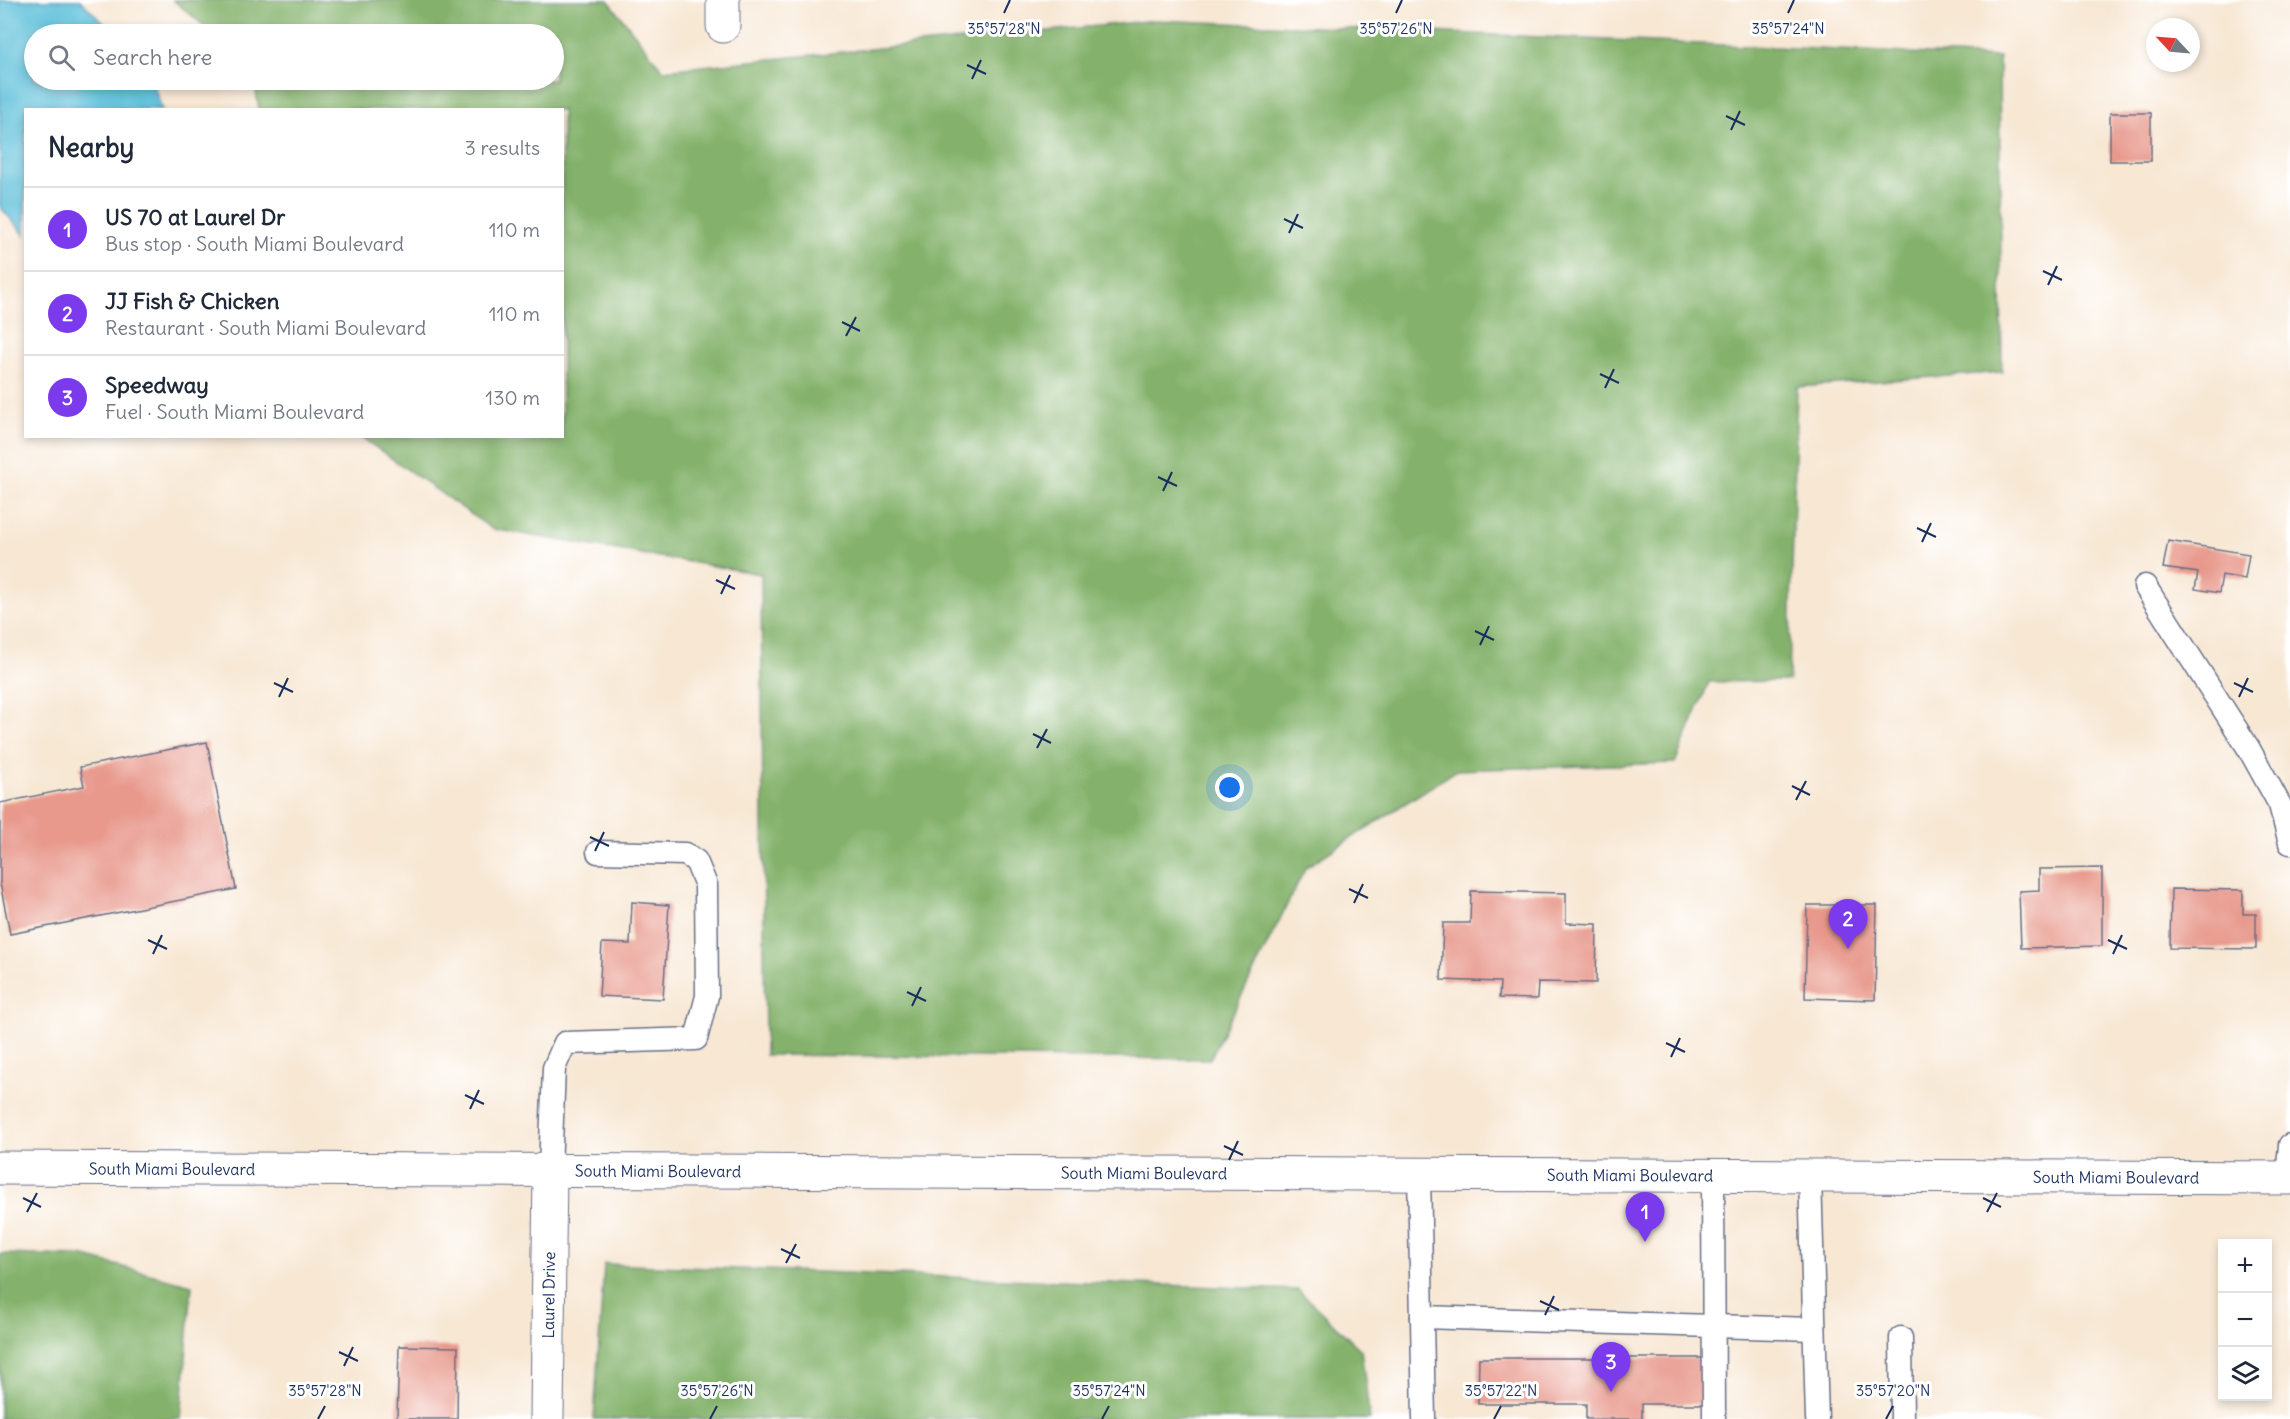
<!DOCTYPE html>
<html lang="en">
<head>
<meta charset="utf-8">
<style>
  :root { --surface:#fff; --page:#f2f2f3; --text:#1f2937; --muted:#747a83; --line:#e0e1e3; --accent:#7c3aed }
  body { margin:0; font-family:Delius,sans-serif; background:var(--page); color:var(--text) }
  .controls { position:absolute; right:18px; bottom:18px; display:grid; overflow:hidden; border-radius:0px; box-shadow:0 3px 9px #0003 }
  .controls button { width:54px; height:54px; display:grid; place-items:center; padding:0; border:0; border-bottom:2px solid var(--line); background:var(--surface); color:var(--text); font:30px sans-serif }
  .compass { position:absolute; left:2146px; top:18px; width:54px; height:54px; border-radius:50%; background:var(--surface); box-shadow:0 3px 9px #0003; rotate:296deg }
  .you { position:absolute; left:1230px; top:788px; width:21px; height:21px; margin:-15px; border:4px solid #fff; border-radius:50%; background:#1a73e8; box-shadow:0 0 0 9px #1a73e833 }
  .badge { display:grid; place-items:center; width:39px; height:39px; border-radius:50%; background:var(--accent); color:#fff; font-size:20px; font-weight:700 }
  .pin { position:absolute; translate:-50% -50px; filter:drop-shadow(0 2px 3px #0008) }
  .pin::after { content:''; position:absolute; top:32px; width:21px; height:18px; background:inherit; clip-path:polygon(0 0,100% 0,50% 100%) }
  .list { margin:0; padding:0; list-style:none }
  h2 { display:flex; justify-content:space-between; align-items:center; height:78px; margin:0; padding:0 24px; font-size:26px }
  h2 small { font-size:20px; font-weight:400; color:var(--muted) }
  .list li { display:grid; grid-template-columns:39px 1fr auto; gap:18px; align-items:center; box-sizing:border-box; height:84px; padding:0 24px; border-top:2px solid var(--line) }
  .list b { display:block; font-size:22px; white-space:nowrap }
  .list p { margin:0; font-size:20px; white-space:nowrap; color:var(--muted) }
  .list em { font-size:20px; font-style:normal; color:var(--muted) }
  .icon { flex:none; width:33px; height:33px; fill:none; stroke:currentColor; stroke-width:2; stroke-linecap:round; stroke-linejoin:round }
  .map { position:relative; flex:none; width:2290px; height:1419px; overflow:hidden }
  .search { position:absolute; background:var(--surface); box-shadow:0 3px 9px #0003; left:24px; top:24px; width:540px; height:66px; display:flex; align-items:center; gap:15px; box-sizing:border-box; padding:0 21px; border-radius:33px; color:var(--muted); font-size:22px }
  .panel { position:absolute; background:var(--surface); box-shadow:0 3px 9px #0003; left:24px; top:108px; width:540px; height:330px; border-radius:0px }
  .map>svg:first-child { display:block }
  .forest { fill:#84b26c; stroke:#507065; stroke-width:1.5 }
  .water { fill:#5bbfd9; stroke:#3b779c; stroke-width:1.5 }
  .building { fill:#e8998c }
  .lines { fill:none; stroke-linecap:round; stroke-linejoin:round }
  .service-casing { stroke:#686f87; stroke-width:25 }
  .minor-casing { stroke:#686f87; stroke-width:35 }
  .trunk-casing { stroke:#686f87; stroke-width:35 }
  .service { stroke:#fff; stroke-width:22 }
  .minor { stroke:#fff; stroke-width:33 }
  .trunk { stroke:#fff; stroke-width:33 }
  .ticks { fill:none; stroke:#1b2f5e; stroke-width:2 }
  .labels { text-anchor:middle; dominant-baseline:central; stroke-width:6; stroke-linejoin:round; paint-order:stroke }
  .street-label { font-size:16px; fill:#1b2f5e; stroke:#fff }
  .ticks-label { font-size:15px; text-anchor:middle; fill:#1b2f5e; stroke:#fff; stroke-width:6; stroke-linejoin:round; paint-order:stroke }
</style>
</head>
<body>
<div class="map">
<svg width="2290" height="1419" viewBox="0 0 2290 1419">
  <rect width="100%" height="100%" fill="#fff"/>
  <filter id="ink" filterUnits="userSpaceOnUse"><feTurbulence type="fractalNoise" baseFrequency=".0167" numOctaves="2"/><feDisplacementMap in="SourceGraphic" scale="12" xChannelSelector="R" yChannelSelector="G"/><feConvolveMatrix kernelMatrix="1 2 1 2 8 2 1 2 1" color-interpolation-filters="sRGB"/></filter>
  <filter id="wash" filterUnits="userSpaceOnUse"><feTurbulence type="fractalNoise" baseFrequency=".008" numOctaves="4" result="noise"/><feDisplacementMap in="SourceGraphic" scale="24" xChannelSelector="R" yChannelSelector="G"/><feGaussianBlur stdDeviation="1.35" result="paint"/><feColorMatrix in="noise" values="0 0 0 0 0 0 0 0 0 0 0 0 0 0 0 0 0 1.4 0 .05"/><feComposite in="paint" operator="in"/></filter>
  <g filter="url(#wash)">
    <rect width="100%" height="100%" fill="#f7e7d3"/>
    <!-- forest -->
    <g class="forest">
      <polygon points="173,0 608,0 663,70 1156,20 1999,57 2002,372 1797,387 1789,681 1709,682 1675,763 1457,770 1306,867 1210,1059 765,1055 761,574 492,529 361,437 562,436 562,110 259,109 254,80 554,80 554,34 214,34"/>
      <polygon points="0,1254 81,1256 192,1285 181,1419 0,1419"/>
      <polygon points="604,1264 1298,1290 1361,1350 1370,1419 594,1419"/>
    </g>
    <!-- water -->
    <polygon class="water" points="0,0 80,0 115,34 34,34 34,80 152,80 162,109 26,110 25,235 0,207"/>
    <g id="blocks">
      <!-- building -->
      <g class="building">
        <rect x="2110" y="113" width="41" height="48"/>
        <polygon points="2168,541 2249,554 2245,579 2222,575 2219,593 2195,589 2198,573 2163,568"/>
        <polygon points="207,742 236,889 10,934 0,883 0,803 84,786 80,767"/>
        <polygon points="2102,868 2102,946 2021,948 2019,891 2039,890 2039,869"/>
        <polygon points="2171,889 2243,890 2243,914 2256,914 2256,949 2170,948"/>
        <polygon points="1471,891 1566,893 1566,923 1597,924 1596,983 1538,982 1537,999 1499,998 1500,982 1441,980 1443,923 1470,923"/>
        <polygon points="632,902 669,905 663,999 599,996 602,943 630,944"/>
        <polygon points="1807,905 1877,905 1875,1000 1805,998"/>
        <polygon points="399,1346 458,1347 457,1419 397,1419"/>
        <polygon points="1479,1358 1705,1358 1705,1404 1642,1404 1642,1419 1586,1419 1586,1404 1478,1404"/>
      </g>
    </g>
  </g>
  <g filter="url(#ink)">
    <use href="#blocks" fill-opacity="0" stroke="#686f87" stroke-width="1.5"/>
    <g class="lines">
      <!-- service casing -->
      <g class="service-casing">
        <g id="service">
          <polyline points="2145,586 2249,749 2280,805 2290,843"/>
          <polyline points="550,1169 554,1068 565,1043 696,1039 707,996 706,885 696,861 685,854 598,852"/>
          <polyline points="1419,1173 1424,1419"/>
          <polyline points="1713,1174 1714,1419"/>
          <polyline points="1810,1175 1817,1419"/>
          <polyline points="2287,1178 2290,1145"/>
          <polyline points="1422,1317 1814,1329"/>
          <polyline points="1901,1338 1902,1419"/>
        </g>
      </g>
      <!-- minor casing -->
      <g class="minor-casing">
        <g id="minor">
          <polyline points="723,26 723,0"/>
          <path id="s1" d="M547,1419l3,-250"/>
        </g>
      </g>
      <!-- trunk casing -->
      <g class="trunk-casing">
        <g id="trunk">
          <path id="s2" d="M0,1168l2290,10"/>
        </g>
      </g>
      <!-- service -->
      <use href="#service" class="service"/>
      <!-- minor -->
      <use href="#minor" class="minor"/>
      <!-- trunk -->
      <use href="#trunk" class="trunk"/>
    </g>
  </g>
  <!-- ticks -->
  <path class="ticks" d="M1004,13l6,-13M1396,13l6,-13M1788,13l6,-13M967,65l19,9M972,79l9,-19M1726,116l19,9M1731,130l9,-19M1284,219l19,9M1289,233l9,-19M2043,271l19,9M2048,285l9,-19M842,322l18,9M846,336l10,-19M1600,374l19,9M1605,388l9,-19M1158,477l19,9M1163,491l9,-19M1917,528l19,9M1922,542l9,-19M716,580l19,9M721,594l9,-19M1475,631l19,9M1480,645l9,-19M274,683l19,9M2234,683l19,9M279,697l9,-19M2239,697l9,-19M1033,734l18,9M1037,748l10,-19M1792,786l18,9M1796,800l10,-19M590,837l19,9M595,851l9,-19M1349,889l19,9M1354,903l9,-19M148,940l19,9M2108,940l19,9M153,954l9,-19M2113,954l9,-19M907,992l19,9M912,1006l9,-19M1666,1043l19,9M1671,1057l9,-19M465,1095l19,9M470,1109l9,-19M1224,1146l19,9M1229,1160l9,-19M23,1198l18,9M1983,1198l18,9M27,1212l10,-19M1987,1212l10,-19M781,1249l19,9M786,1263l10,-19M1540,1301l19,9M1545,1315l9,-19M339,1352l19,9M344,1366l9,-19M318,1419l7,-13M710,1419l7,-13M1102,1419l7,-13M1494,1419l7,-13M1886,1419l7,-13"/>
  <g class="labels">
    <!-- street labels -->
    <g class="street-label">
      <text stroke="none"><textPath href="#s2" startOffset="172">South Miami Boulevard</textPath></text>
      <text stroke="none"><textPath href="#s2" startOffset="658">South Miami Boulevard</textPath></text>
      <text stroke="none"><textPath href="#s2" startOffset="1144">South Miami Boulevard</textPath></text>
      <text stroke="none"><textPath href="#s2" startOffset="1630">South Miami Boulevard</textPath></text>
      <text stroke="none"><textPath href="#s2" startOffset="2116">South Miami Boulevard</textPath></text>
      <text stroke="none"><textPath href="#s1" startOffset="124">Laurel Drive</textPath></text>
    </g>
  </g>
  <g class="ticks-label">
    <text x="1004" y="34">35°57'28"N</text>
    <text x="1396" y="34">35°57'26"N</text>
    <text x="1788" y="34">35°57'24"N</text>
    <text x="325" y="1396">35°57'28"N</text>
    <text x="717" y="1396">35°57'26"N</text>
    <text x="1109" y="1396">35°57'24"N</text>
    <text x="1501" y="1396">35°57'22"N</text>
    <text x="1893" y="1396">35°57'20"N</text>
  </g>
</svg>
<div class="controls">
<button>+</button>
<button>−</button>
<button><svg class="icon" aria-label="layers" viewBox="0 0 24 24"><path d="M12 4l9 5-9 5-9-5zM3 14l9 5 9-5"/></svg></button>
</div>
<svg class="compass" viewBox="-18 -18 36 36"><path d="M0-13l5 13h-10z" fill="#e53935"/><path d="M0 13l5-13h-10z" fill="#747a83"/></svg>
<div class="you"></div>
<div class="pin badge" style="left:1645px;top:1242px">1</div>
<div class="pin badge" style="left:1848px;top:949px">2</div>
<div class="pin badge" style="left:1611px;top:1392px">3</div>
<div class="search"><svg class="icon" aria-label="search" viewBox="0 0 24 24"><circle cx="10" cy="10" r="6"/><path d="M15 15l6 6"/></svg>Search here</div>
<section class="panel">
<h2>Nearby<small>3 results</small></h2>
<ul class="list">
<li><span class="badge">1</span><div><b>US 70 at Laurel Dr</b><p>Bus stop · South Miami Boulevard</p></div><em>110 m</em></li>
<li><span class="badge">2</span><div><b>JJ Fish &amp; Chicken</b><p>Restaurant · South Miami Boulevard</p></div><em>110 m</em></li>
<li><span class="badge">3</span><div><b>Speedway</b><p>Fuel · South Miami Boulevard</p></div><em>130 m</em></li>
</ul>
</section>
</div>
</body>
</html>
